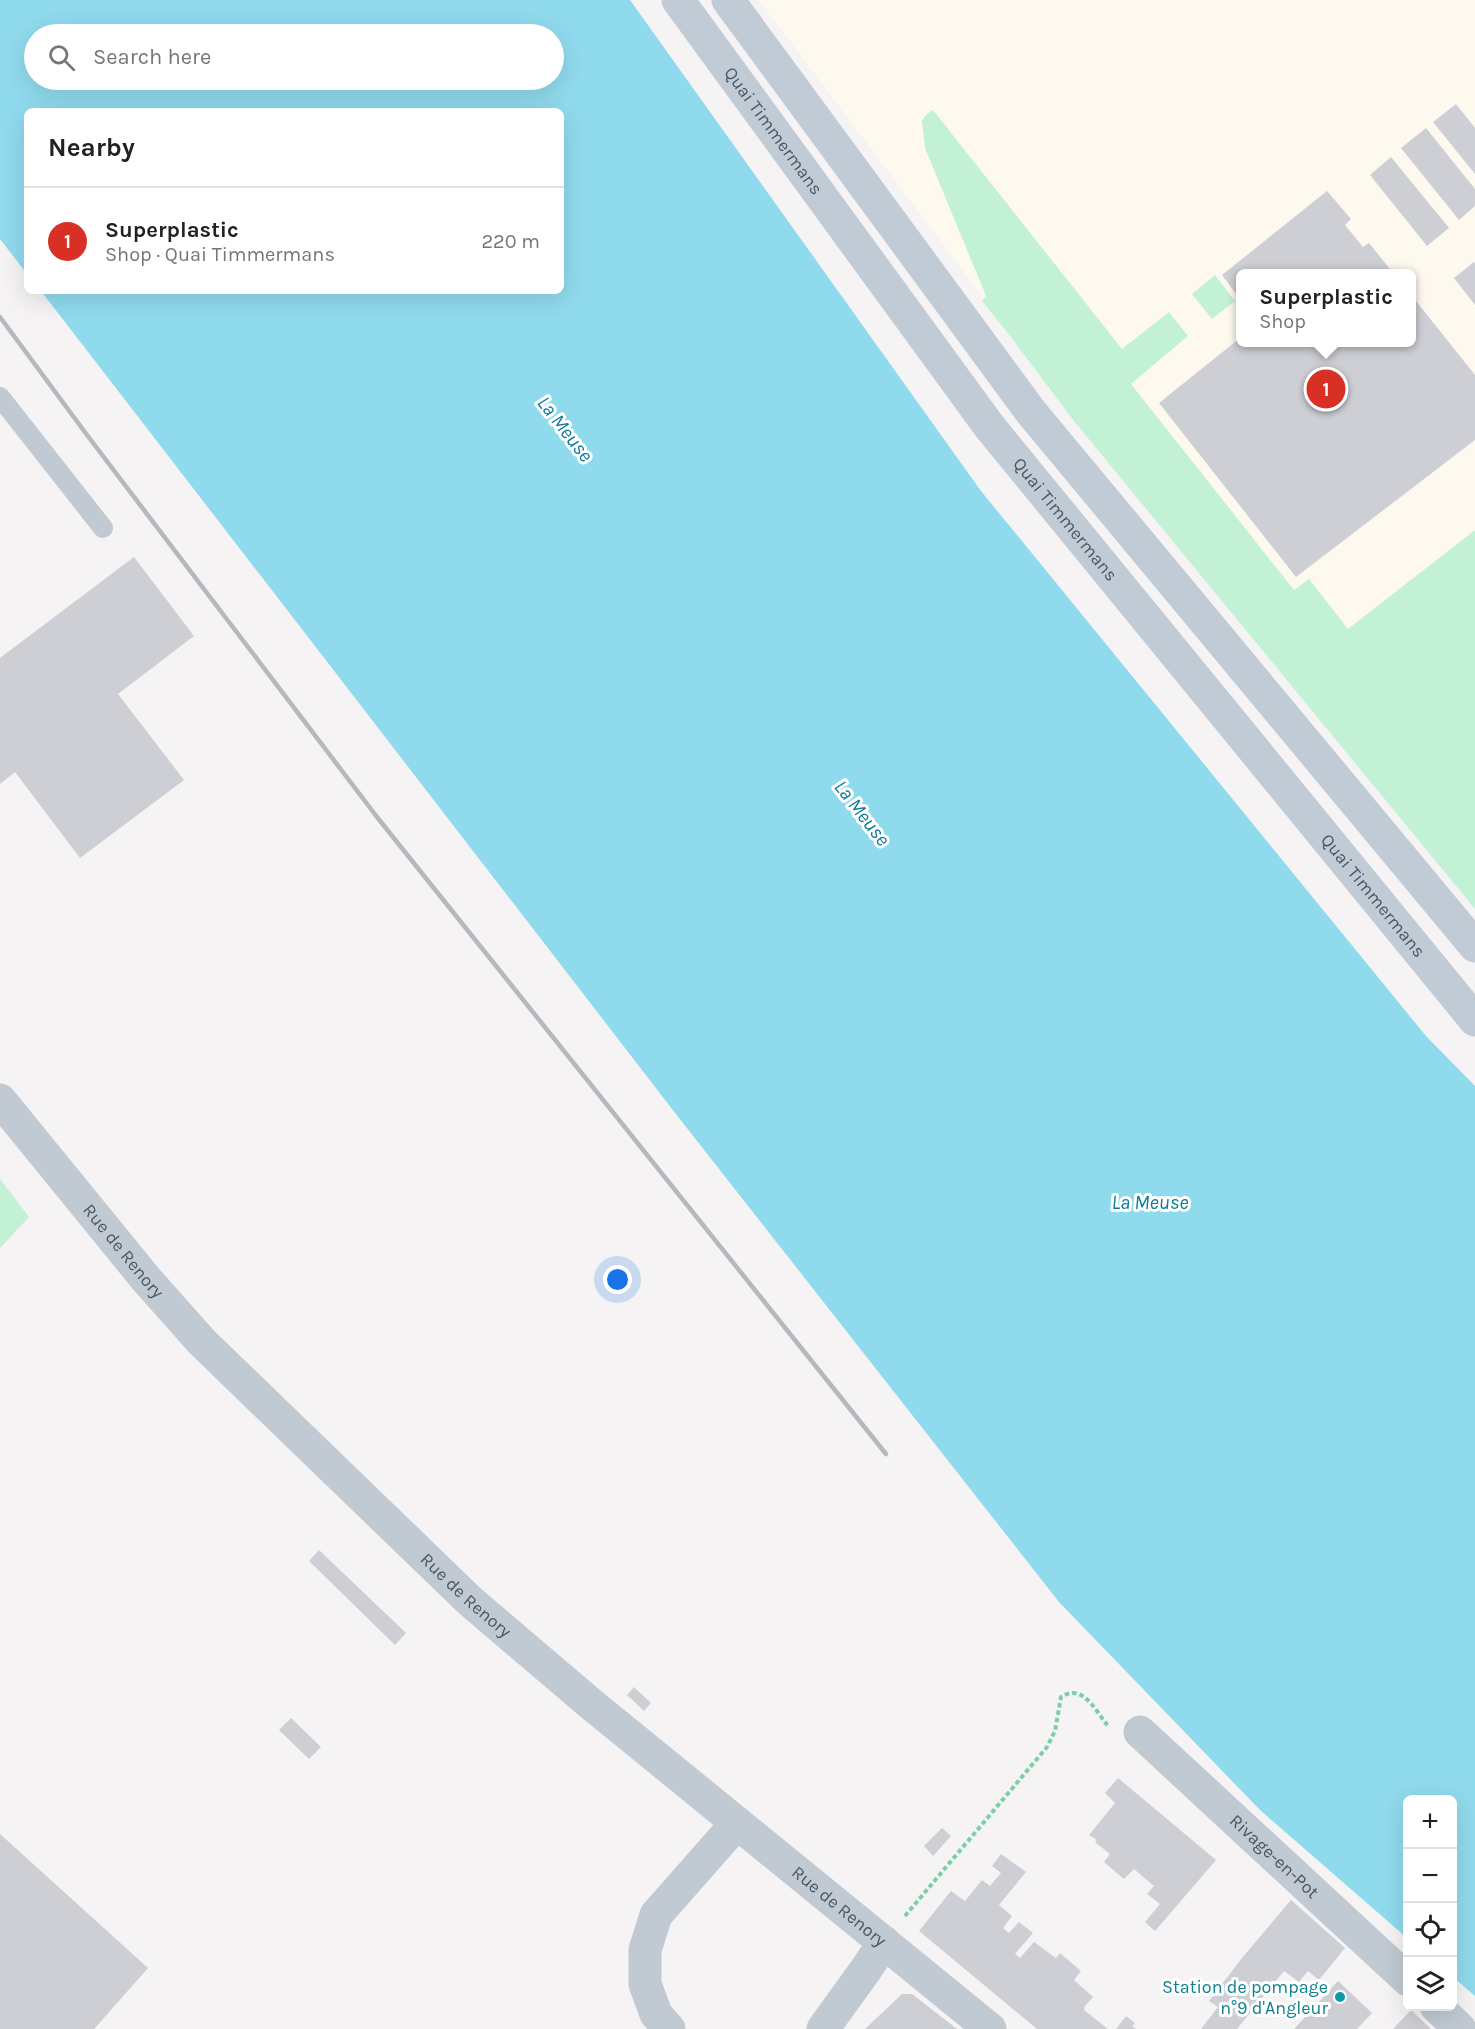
<!DOCTYPE html>
<html lang="en">
<head>
<meta charset="utf-8">
<style>
  :root { --surface:#fff; --page:#f6f6f6; --text:#222; --muted:#767676; --line:#e0e0e0; --accent:#d93025 }
  body { margin:0; font-family:Karla,sans-serif; background:var(--page); color:var(--text) }
  .controls { position:absolute; right:18px; bottom:18px; display:grid; overflow:hidden; border-radius:9px; box-shadow:0 6px 24px #0002 }
  .controls button { width:54px; height:54px; display:grid; place-items:center; padding:0; border:0; border-bottom:2px solid var(--line); background:var(--surface); color:var(--text); font:30px sans-serif }
  .you { position:absolute; left:618px; top:1280px; width:21px; height:21px; margin:-15px; border:4px solid #fff; border-radius:50%; background:#1a73e8; box-shadow:0 0 0 9px #1a73e833 }
  .badge { display:grid; place-items:center; width:39px; height:39px; border-radius:50%; background:var(--accent); color:#fff; font-size:20px; font-weight:700 }
  .pin { position:absolute; translate:-50% -50%; border:3px solid #fff; box-shadow:0 2px 6px #0006 }
  .popup { position:absolute; left:1236px; top:269px; width:180px; height:78px; box-sizing:border-box; display:grid; place-content:center; border-radius:9px; background:var(--surface); filter:drop-shadow(0 2px 4px #0005); font-size:20px; white-space:nowrap; color:var(--muted) }
  .popup b { font-size:22px; color:var(--text) }
  .popup::after { content:''; position:absolute; left:50%; top:100%; margin-left:-12px; border:12px solid transparent; border-top-color:var(--surface) }
  .list { margin:0; padding:0; list-style:none }
  h2 { display:flex; justify-content:space-between; align-items:center; height:78px; margin:0; padding:0 24px; font-size:26px }
  h2 small { font-size:20px; font-weight:400; color:var(--muted) }
  .list li { display:grid; grid-template-columns:39px 1fr auto; gap:18px; align-items:center; box-sizing:border-box; height:108px; padding:0 24px; border-top:2px solid var(--line) }
  .list b { display:block; font-size:22px; white-space:nowrap }
  .list p { margin:0; font-size:20px; white-space:nowrap; color:var(--muted) }
  .list em { font-size:20px; font-style:normal; color:var(--muted) }
  .icon { flex:none; width:33px; height:33px; fill:none; stroke:currentColor; stroke-width:2; stroke-linecap:round; stroke-linejoin:round }
  .map { position:relative; flex:none; width:1475px; height:2029px; overflow:hidden }
  .search { position:absolute; background:var(--surface); box-shadow:0 6px 24px #0002; left:24px; top:24px; width:540px; height:66px; display:flex; align-items:center; gap:15px; box-sizing:border-box; padding:0 21px; border-radius:33px; color:var(--muted); font-size:22px }
  .panel { position:absolute; background:var(--surface); box-shadow:0 6px 24px #0002; left:24px; top:108px; width:540px; height:186px; border-radius:9px }
  .map>svg:first-child { display:block }
  .commercial { fill:#fdf9ef; fill-rule:evenodd }
  .green { fill:#c3f1d5 }
  .water { fill:#90daee; fill-rule:evenodd }
  .building { fill:#cdcfd5 }
  .lines { fill:none; stroke-linecap:round; stroke-linejoin:round }
  .path { stroke:#7ad0a6; stroke-width:4; stroke-dasharray:4.5 3; stroke-linecap:butt }
  .service { stroke:#c1cad2; stroke-width:20 }
  .minor { stroke:#c1cad2; stroke-width:33 }
  .tertiary { stroke:#c1cad2; stroke-width:33 }
  .secondary { stroke:#c1cbd6; stroke-width:33 }
  .rail { stroke:#b5b8bd; stroke-width:4.5 }
  .culture-dot { fill:#0f9aa8; stroke:#fff; stroke-width:2 }
  .labels { text-anchor:middle; dominant-baseline:central; stroke-width:6; stroke-linejoin:round; paint-order:stroke }
  .street-label { font-size:18px; fill:#4a5661; stroke:#fff }
  .culture-label { font-size:18px; fill:#0d838f; stroke:#fff; text-anchor:end }
  .water-label { font-size:20px; font-style:italic; fill:#0c7c9b; stroke:#fff }
</style>
</head>
<body>
<div class="map">
<svg width="1475" height="2029" viewBox="0 0 1475 2029">
  <rect width="100%" height="100%" fill="#f5f3f3"/>
  <!-- commercial -->
  <path class="commercial" d="M759,0h716v532l-180,140 -222,-255zM1240,274h172v68h-172z"/>
  <!-- green -->
  <g class="green">
    <polygon points="933,110 1122,349 1169,312 1188,336 1131,384 1294,590 1309,579 1348,629 1475,530 1475,909 1074,421 1007,332 982,301 986,296 925,148 922,120 928,113"/>
    <polygon points="1215,275 1235,301 1212,319 1192,294"/>
    <polygon points="0,1179 29,1217 0,1248"/>
  </g>
  <!-- water -->
  <path class="water" d="M0,0h630l351,491 445,545 49,50v910l-22,-19 -1,-177h-44l-1,138 -147,-128 -201,-208 -380,-484 -638,-827h520v-180h-534v163l-27,-35zM34,34h520v46h-520z"/>
  <!-- building -->
  <g class="building">
    <polygon points="1456,104 1475,128 1475,174 1433,122"/>
    <polygon points="1426,128 1475,189 1475,206 1459,220 1401,148"/>
    <polygon points="1391,157 1449,228 1427,246 1370,175"/>
    <polygon points="1327,191 1351,219 1345,225 1363,247 1369,243 1394,274 1240,274 1240,299 1222,275"/>
    <polygon points="1474,262 1475,263 1475,305 1454,278"/>
    <polygon points="1412,296 1475,375 1475,440 1296,577 1159,403 1240,338 1240,342 1412,342"/>
    <polygon points="134,557 194,636 118,694 184,780 80,858 15,772 0,784 0,658"/>
    <polygon points="319,1550 406,1633 395,1645 309,1561"/>
    <polygon points="634,1687 651,1703 644,1711 627,1695"/>
    <polygon points="291,1718 321,1747 309,1759 279,1730"/>
    <polygon points="1118,1778 1216,1860 1155,1931 1145,1922 1160,1904 1147,1894 1154,1886 1134,1869 1124,1879 1104,1862 1110,1854 1095,1842 1097,1840 1089,1835 1115,1803 1105,1793"/>
    <polygon points="942,1828 951,1836 933,1856 924,1846"/>
    <polygon points="0,1834 148,1968 94,2029 0,2029"/>
    <polygon points="1001,1854 1026,1872 999,1905 1012,1916 1003,1928 1009,1933 1019,1922 1033,1933 1015,1954 1020,1958 1034,1942 1056,1958 1060,1953 1081,1971 1074,1980 1093,1997 1085,2006 1084,2010 1108,2029 1037,2029 919,1931 951,1891 965,1901 982,1880 990,1886 1001,1873 992,1866"/>
    <polygon points="1291,1900 1345,1948 1319,1980 1308,1971 1299,1982 1284,1971 1237,2029 1201,2029 1218,2007 1209,2001 1242,1958"/>
    <polygon points="1338,1981 1372,2013 1357,2029 1294,2029"/>
    <polygon points="902,1994 912,1994 957,2029 865,2029"/>
    <polygon points="1411,2010 1431,2029 1393,2029"/>
    <polygon points="1126,2016 1135,2023 1132,2026 1136,2029 1116,2029"/>
  </g>
  <g class="lines">
    <!-- path -->
    <path class="path" d="M905,1916l142,-169 8,-16 6,-34c22,-14 34,13 47,29"/>
    <!-- service -->
    <polyline class="service" points="0,397 103,528"/>
    <!-- minor -->
    <g class="minor">
      <path id="s1" d="M1140,1732l268,248"/>
      <polyline points="1436,2006 1460,2029"/>
      <polyline points="669,2029 656,2014 645,1984 645,1950 656,1915 737,1823"/>
      <polyline points="823,2029 867,1968 884,1942"/>
    </g>
    <!-- tertiary -->
    <path class="tertiary" id="s2" d="M0,1100l146,179 56,63 268,259 121,103 399,325"/>
    <!-- secondary -->
    <g class="secondary">
      <path id="s3" d="M678,0l311,426 486,594"/>
      <polyline points="728,0 1031,412 1475,946"/>
    </g>
    <!-- rail -->
    <polyline class="rail" points="0,317 87,435 377,817 886,1454"/>
  </g>
  <!-- markers -->
  <circle class="culture-dot" cx="1340" cy="1997" r="6"/>
  <g class="labels">
    <!-- street labels -->
    <g class="street-label">
      <text stroke="none"><textPath href="#s3" startOffset="162">Quai Timmermans</textPath></text>
      <text stroke="none"><textPath href="#s3" startOffset="648">Quai Timmermans</textPath></text>
      <text stroke="none"><textPath href="#s3" startOffset="1134">Quai Timmermans</textPath></text>
      <text stroke="none"><textPath href="#s2" startOffset="195">Rue de Renory</textPath></text>
      <text stroke="none"><textPath href="#s2" startOffset="681">Rue de Renory</textPath></text>
      <text stroke="none"><textPath href="#s1" startOffset="183">Rivage-en-Pot</textPath></text>
      <text stroke="none"><textPath href="#s2" startOffset="1167">Rue de Renory</textPath></text>
    </g>
    <!-- culture labels -->
    <g class="culture-label">
      <text x="1328" y="1987">Station de pompage<tspan x="1328" dy="21">n°9 d'Angleur</tspan></text>
    </g>
    <!-- water labels -->
    <g class="water-label">
      <text transform="translate(565 429) rotate(52)">La Meuse</text>
      <text transform="translate(862 813) rotate(52)">La Meuse</text>
      <text x="1150" y="1202">La Meuse</text>
    </g>
  </g>
</svg>
<div class="controls">
<button>+</button>
<button>−</button>
<button><svg class="icon" aria-label="locate" viewBox="0 0 24 24"><circle cx="12" cy="12" r="6"/><path d="M12 2v4M12 18v4M2 12h4M18 12h4"/></svg></button>
<button><svg class="icon" aria-label="layers" viewBox="0 0 24 24"><path d="M12 4l9 5-9 5-9-5zM3 14l9 5 9-5"/></svg></button>
</div>
<div class="you"></div>
<div class="pin badge" style="left:1326px;top:389px">1</div>
<div class="popup"><b>Superplastic</b>Shop</div>
<div class="search"><svg class="icon" aria-label="search" viewBox="0 0 24 24"><circle cx="10" cy="10" r="6"/><path d="M15 15l6 6"/></svg>Search here</div>
<section class="panel">
<h2>Nearby<small></small></h2>
<ul class="list">
<li><span class="badge">1</span><div><b>Superplastic</b><p>Shop · Quai Timmermans</p></div><em>220 m</em></li>
</ul>
</section>
</div>
</body>
</html>
